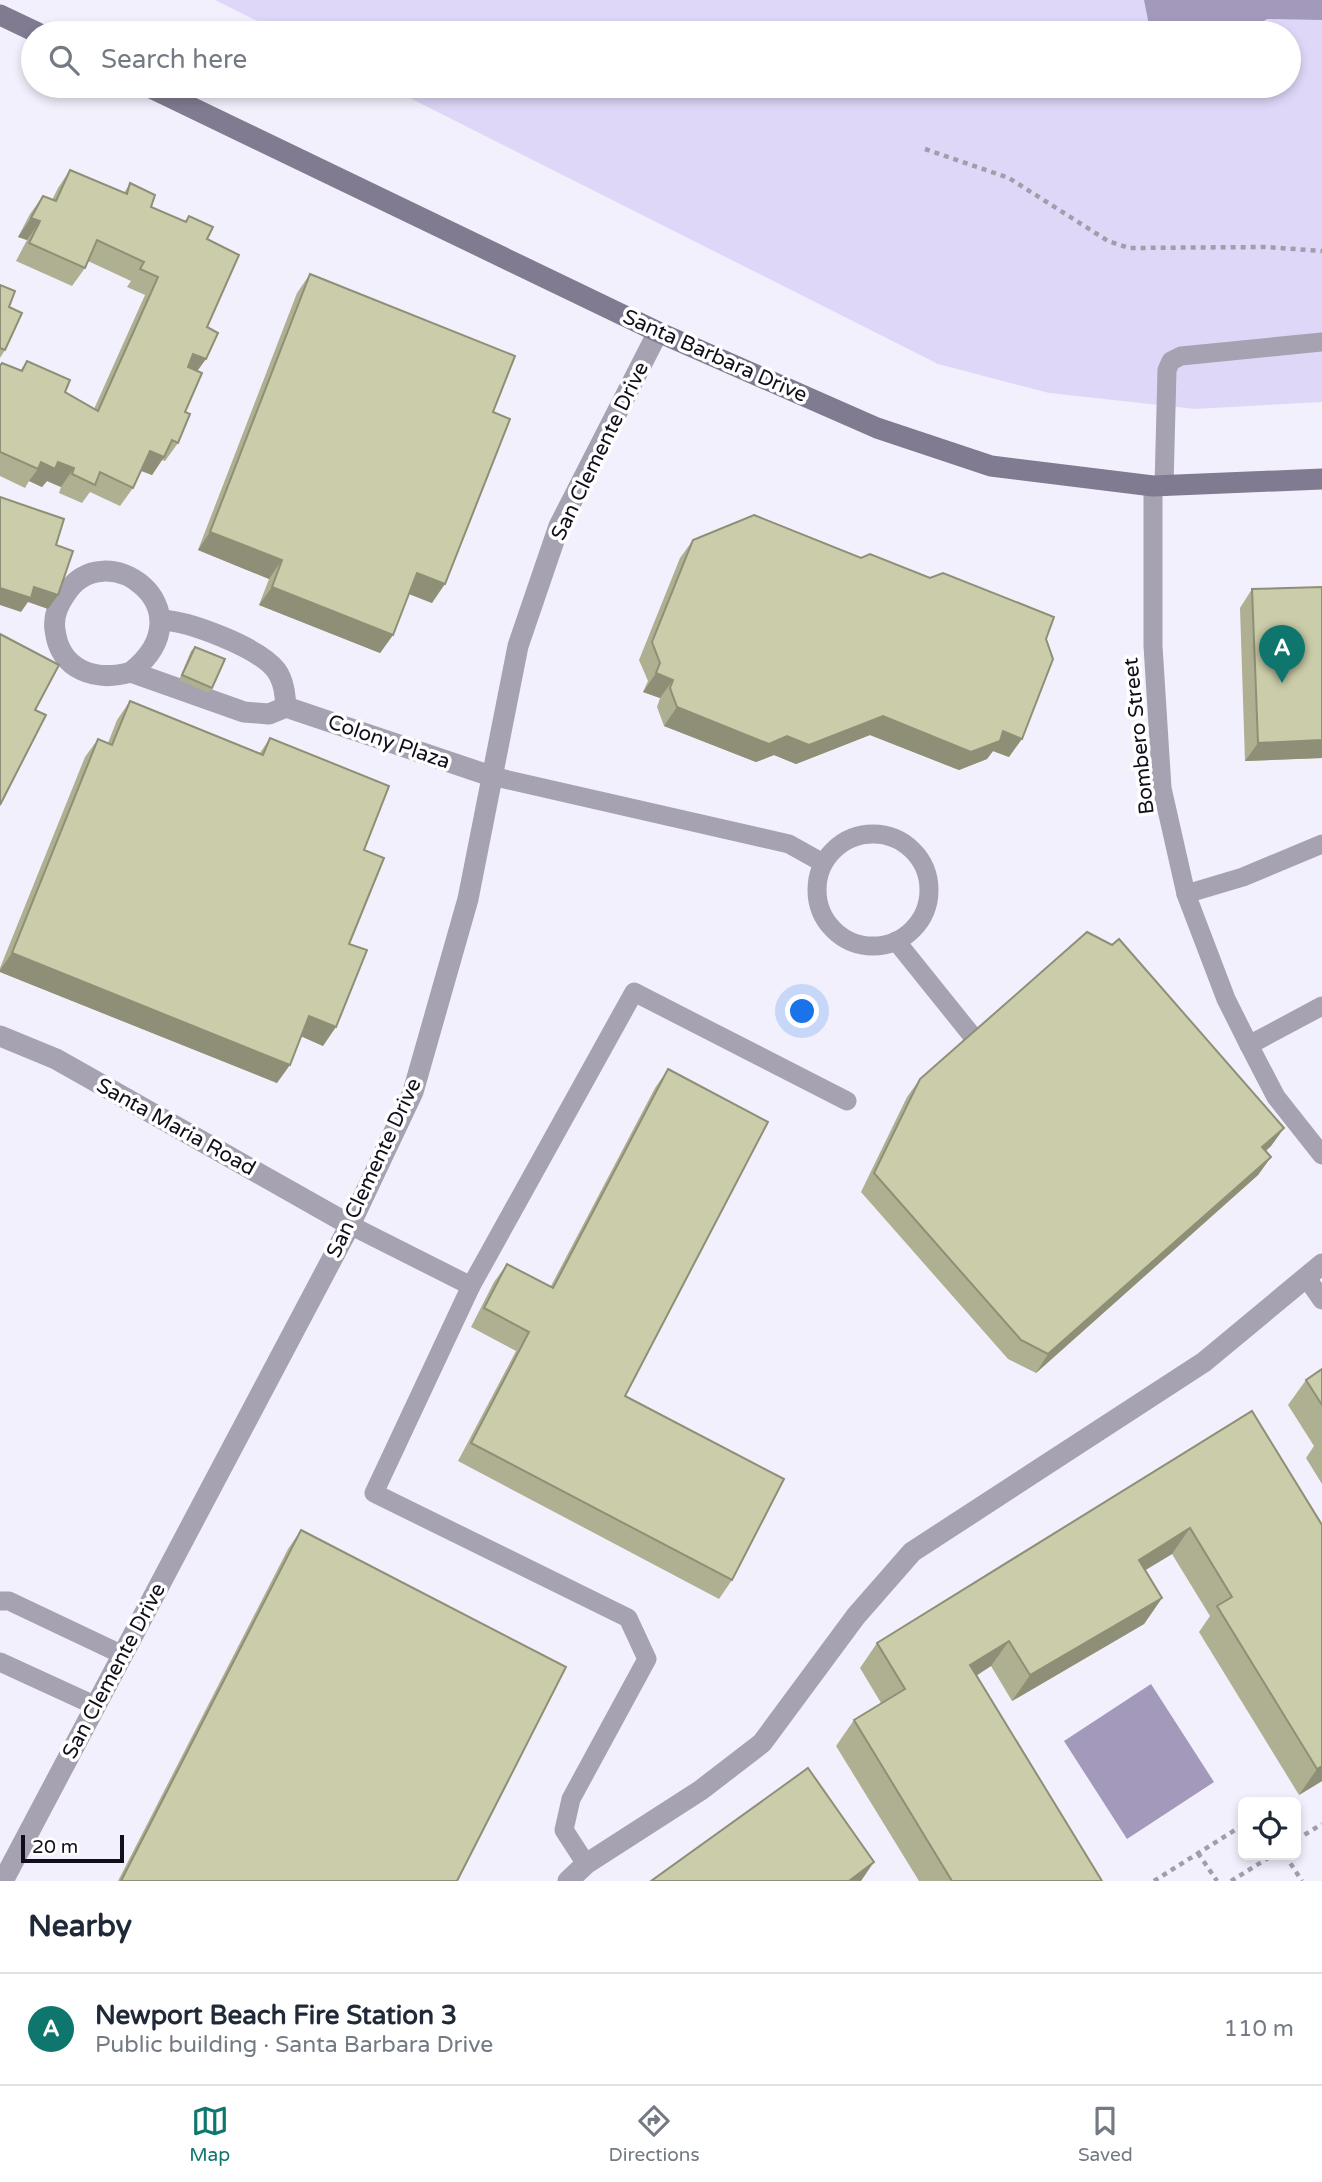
<!DOCTYPE html>
<html lang="en">
<head>
<meta charset="utf-8">
<style>
  :root { --surface:#fff; --page:#f6f6f7; --text:#1f2937; --muted:#747a83; --line:#e0e1e3; --accent:#0f766e }
  body { margin:0; font-family:"Varela Round",sans-serif; background:var(--page); color:var(--text) }
  .controls { position:absolute; right:21px; bottom:21px; display:grid; overflow:hidden; border-radius:10px; box-shadow:0 4px 10px #0003 }
  .controls button { width:63px; height:63px; display:grid; place-items:center; padding:0; border:0; border-bottom:2px solid var(--line); background:var(--surface); color:var(--text); font:35px sans-serif }
  .scale { position:absolute; left:21px; bottom:18px; width:103px; box-sizing:border-box; padding-left:7px; border:4px solid #120f1a; border-top:0; font-size:19px; line-height:24px; white-space:nowrap; color:#120f1a; -webkit-text-stroke:5px #fff; paint-order:stroke }
  .you { position:absolute; left:803px; top:1012px; width:24px; height:24px; margin:-18px; border:5px solid #fff; border-radius:50%; background:#1a73e8; box-shadow:0 0 0 10px #1a73e833 }
  .badge { display:grid; place-items:center; width:46px; height:46px; border-radius:50%; background:var(--accent); color:#fff; font-size:23px; font-weight:700 }
  .pin { position:absolute; translate:-50% -58px; filter:drop-shadow(0 2px 4px #0008) }
  .pin::after { content:''; position:absolute; top:37px; width:24px; height:21px; background:inherit; clip-path:polygon(0 0,100% 0,50% 100%) }
  .list { margin:0; padding:0; list-style:none }
  h2 { display:flex; justify-content:space-between; align-items:center; height:91px; margin:0; padding:0 28px; font-size:30px }
  h2 small { font-size:23px; font-weight:400; color:var(--muted) }
  .list li { display:grid; grid-template-columns:46px 1fr auto; gap:21px; align-items:center; box-sizing:border-box; height:112px; padding:0 28px; border-top:2px solid var(--line) }
  .list b { display:block; font-size:26px; white-space:nowrap }
  .list p { margin:0; font-size:23px; white-space:nowrap; color:var(--muted) }
  .list em { font-size:23px; font-style:normal; color:var(--muted) }
  .icon { flex:none; width:38px; height:38px; fill:none; stroke:currentColor; stroke-width:2; stroke-linecap:round; stroke-linejoin:round }
  .map { position:relative; flex:none; width:1322px; height:1881px; overflow:hidden }
  .search { position:absolute; background:var(--surface); box-shadow:0 4px 10px #0003; left:21px; right:21px; top:21px; height:77px; display:flex; align-items:center; gap:18px; box-sizing:border-box; padding:0 24px; border-radius:38px; color:var(--muted); font-size:26px }
  .sheet { height:203px; background:var(--surface) }
  nav { display:flex; justify-content:space-around; align-items:center; box-sizing:border-box; height:98px; border-top:2px solid var(--line); background:var(--surface); font-size:19px; color:var(--muted) }
  nav a { display:grid; justify-items:center; gap:4px }
  nav .on { color:var(--accent) }
  .map>svg:first-child { display:block }
  .green { fill:#dfd7f7 }
  .water { fill:#a299bb }
  .lines { fill:none; stroke-linecap:round; stroke-linejoin:round }
  .path { stroke:#a19eaa; stroke-width:4.5; stroke-dasharray:5 5; stroke-linecap:butt }
  .service { stroke:#a6a2b1; stroke-width:19 }
  .minor { stroke:#a6a2b1; stroke-width:21 }
  .tertiary { stroke:#a6a2b1; stroke-width:21 }
  .secondary { stroke:#817b91; stroke-width:21 }
  .wall { fill:#afaf91 }
  .shaded-wall { fill:#8e8f76 }
  .building { fill:#cbcca9; stroke:#8e8f76; stroke-width:2 }
  .labels { text-anchor:middle; dominant-baseline:central; stroke-width:7; stroke-linejoin:round; paint-order:stroke }
  .street-label { font-size:21px; fill:#120f1a; stroke:#fff }
</style>
</head>
<body>
<div class="map">
<svg width="1322" height="1881" viewBox="0 0 1322 1881">
  <rect width="100%" height="100%" fill="#f3f0fd"/>
  <!-- green -->
  <polygon class="green" points="215,0 1322,0 1322,402 1195,409 1049,393 938,364 386,86 1289,86 1289,33 281,33"/>
  <!-- water -->
  <g class="water">
    <polygon points="1144,0 1322,0 1322,20 1267,19 1244,33 1157,33 1149,25"/>
    <polygon points="1151,1684 1214,1782 1127,1839 1064,1741"/>
  </g>
  <g class="lines">
    <!-- path -->
    <g class="path">
      <polyline points="925,149 1009,178 1108,241 1129,248 1266,247 1322,251"/>
      <polyline points="1296,1840 1322,1824"/>
      <polyline points="1198,1853 1217,1881"/>
      <polyline points="1285,1855 1302,1881"/>
      <polyline points="1154,1881 1243,1825"/>
      <polyline points="1231,1881 1273,1855"/>
    </g>
    <!-- service -->
    <g class="service">
      <polyline points="1153,486 1153,646 1162,788 1186,894 1226,999 1249,1045 1276,1097 1322,1155"/>
      <polyline points="1164,486 1167,370 1171,361 1181,356 1322,342"/>
      <polyline points="491,776 789,844 823,863"/>
      <circle cx="873" cy="890" r="56"/>
      <polyline points="1186,894 1243,877 1322,844"/>
      <polyline points="896,941 974,1038"/>
      <polyline points="1249,1045 1322,1006"/>
      <polyline points="350,1225 471,1286"/>
      <polyline points="1306,1277 1322,1300"/>
      <polyline points="0,1601 9,1601 123,1655"/>
      <polyline points="0,1662 96,1706"/>
      <polyline points="586,1864 564,1830 571,1799 647,1659 628,1618 374,1493 471,1286 634,992 847,1101"/>
    </g>
    <!-- minor -->
    <g class="minor">
      <path d="M161,620c28,1 97,27 115,50 8,11 9,24 10,37"/>
      <path d="M131,672c80,-63 -27,-141 -66,-77 -7,10 -12,22 -10,35 5,41 41,52 76,42l113,40 25,2 17,-7 205,69"/>
      <polyline points="568,1881 586,1864 701,1790 762,1743 856,1616 912,1552 1204,1362 1322,1264"/>
    </g>
    <!-- tertiary -->
    <g class="tertiary">
      <polyline points="0,1036 56,1059 350,1225"/>
      <polyline points="3,1881 350,1225 413,1092 468,899 518,646 559,526 658,332"/>
    </g>
    <!-- secondary -->
    <g class="secondary">
      <polyline points="0,15 38,33"/>
      <polyline points="147,86 658,332 877,428 991,466 1153,486 1322,479"/>
    </g>
  </g>
  <!-- wall -->
  <g class="wall">
    <polygon points="70,170 124,193 130,183 151,207 185,221 189,216 207,239 207,327 197,371 185,412 178,443 165,461 162,460 152,475 141,471 133,488 120,506 90,492 82,503 59,493 61,487 47,481 42,487 29,481 25,488 0,476 0,365 20,371 27,361 65,392 94,409 145,295 127,287 131,281 88,261 85,268 72,286 16,261 27,240 18,237 30,214 43,196 52,200 58,188"/>
    <polygon points="310,274 432,603 409,594 393,635 380,653 259,605 269,579 198,550 297,293"/>
    <polygon points="0,285 9,307 5,350 0,358"/>
    <polygon points="693,540 1046,639 1009,757 993,751 987,759 959,770 870,735 796,764 774,755 756,762 664,726 657,707 660,698 643,692 648,681 639,660 680,558"/>
    <polygon points="1252,589 1322,758 1245,761 1240,608"/>
    <polygon points="195,647 212,688 208,693 179,680 191,651"/>
    <polygon points="130,701 260,753 270,738 364,850 349,944 323,1046 301,1036 277,1083 0,972 0,968 85,757 98,739 108,743 117,720"/>
    <polygon points="668,1069 625,1396 732,1580 719,1599 458,1461 516,1351 471,1327 494,1282 507,1264 551,1286 655,1088"/>
    <polygon points="920,1079 1284,1128 1271,1146 1266,1151 1271,1157 1258,1175 1036,1373 1008,1359 861,1192 907,1097"/>
    <polygon points="1322,1369 1322,1484 1306,1458 1314,1446 1288,1405 1306,1380"/>
    <polygon points="1252,1411 1322,1525 1322,1781 1299,1795 1199,1632 1210,1616 1172,1554 1145,1570 1162,1598 1144,1624 1012,1701 991,1666 976,1676 1102,1881 919,1881 836,1746 854,1720 881,1703 860,1668 877,1643"/>
    <polygon points="301,1530 457,1881 118,1881 288,1549"/>
  </g>
  <!-- shaded-wall -->
  <g class="shaded-wall">
    <polygon points="31,218 40,221 27,240 18,237"/>
    <polygon points="193,354 206,359 193,377 180,372"/>
    <polygon points="150,451 164,457 152,475 137,469"/>
    <polygon points="41,462 58,462 74,468 61,487 47,481 42,487 29,481 38,469"/>
    <polygon points="210,532 282,560 269,579 198,550"/>
    <polygon points="417,573 445,584 432,603 404,592"/>
    <polygon points="34,587 58,595 48,609 28,602 21,612 0,605 0,588"/>
    <polygon points="272,587 393,635 380,653 259,605"/>
    <polygon points="656,673 673,680 660,698 643,692"/>
    <polygon points="677,707 787,736 883,716 1003,731 1022,739 1009,757 993,751 987,759 959,770 870,735 796,764 774,755 756,762 664,726"/>
    <polygon points="1322,740 1322,758 1245,761 1258,743"/>
    <polygon points="12,953 290,1065 277,1083 0,972 0,970"/>
    <polygon points="309,1016 336,1027 323,1046 296,1034"/>
    <polygon points="1284,1128 1271,1146 1249,1165 1262,1147"/>
    <polygon points="1271,1157 1258,1175 1036,1373 1048,1354"/>
    <polygon points="1190,1528 1172,1554 1121,1585 1139,1560"/>
    <polygon points="1162,1598 1144,1624 1012,1701 1030,1675"/>
    <polygon points="1009,1641 991,1666 952,1691 970,1665"/>
    <polygon points="1322,1766 1322,1781 1299,1795 1317,1769"/>
    <polygon points="874,1862 861,1881 849,1881"/>
  </g>
  <!-- building -->
  <g class="building">
    <polygon points="70,170 127,194 130,183 155,195 151,207 186,222 189,216 213,227 207,239 239,255 207,327 218,333 206,359 193,354 188,367 202,373 185,412 190,414 178,443 172,440 164,457 150,451 133,488 100,472 95,485 72,474 74,468 58,462 55,469 41,462 38,469 0,452 0,366 2,363 22,371 27,361 70,380 65,392 98,411 158,277 140,269 144,262 97,240 85,268 29,243 40,221 31,218 43,196 56,201"/>
    <polygon points="310,274 515,356 493,412 510,419 445,584 417,573 393,635 272,587 282,560 210,532"/>
    <polygon points="0,285 15,291 9,307 22,313 5,350 0,348"/>
    <polygon points="0,497 64,519 56,545 73,551 58,595 34,587 31,598 0,588"/>
    <polygon points="754,515 861,558 870,554 930,578 943,573 1054,617 1046,639 1053,659 1022,739 1003,731 1000,741 971,752 883,716 809,745 787,736 769,744 677,707 670,688 673,680 656,673 660,663 652,642 693,540"/>
    <polygon points="1322,587 1322,740 1258,743 1252,589"/>
    <polygon points="0,634 59,665 35,710 46,715 0,805"/>
    <polygon points="195,647 225,659 212,688 182,675"/>
    <polygon points="130,701 263,755 270,738 389,786 364,850 384,858 349,944 367,950 336,1027 309,1016 290,1065 12,953 98,739 112,745"/>
    <polygon points="1087,932 1112,945 1119,939 1284,1128 1262,1147 1271,1157 1048,1354 1021,1340 874,1173 920,1079"/>
    <polygon points="668,1069 768,1122 625,1396 784,1479 732,1580 471,1443 529,1332 484,1308 507,1264 553,1288"/>
    <polygon points="1322,1369 1322,1405 1306,1380"/>
    <polygon points="1252,1411 1322,1525 1322,1766 1317,1769 1217,1606 1232,1597 1190,1528 1139,1560 1162,1598 1030,1675 1009,1641 970,1665 1102,1881 952,1881 854,1720 905,1689 877,1643"/>
    <polygon points="301,1530 566,1667 457,1881 121,1881"/>
    <polygon points="808,1768 874,1862 849,1881 651,1881"/>
  </g>
  <g class="labels">
    <!-- street labels -->
    <g class="street-label">
      <text transform="translate(715 356) rotate(24)">Santa Barbara Drive</text>
      <text transform="translate(600 451) rotate(-64)">San Clemente Drive</text>
      <text transform="translate(1139 736) rotate(-96)">Bombero Street</text>
      <text transform="translate(389 742) rotate(19)">Colony Plaza</text>
      <text transform="translate(176 1127) rotate(29)">Santa Maria Road</text>
      <text transform="translate(374 1168) rotate(-65)">San Clemente Drive</text>
      <text transform="translate(114 1671) rotate(-62)">San Clemente Drive</text>
    </g>
  </g>
</svg>
<div class="controls">
<button><svg class="icon" aria-label="locate" viewBox="0 0 24 24"><circle cx="12" cy="12" r="6"/><path d="M12 2v4M12 18v4M2 12h4M18 12h4"/></svg></button>
</div>
<div class="scale">20 m</div>
<div class="you"></div>
<div class="pin badge" style="left:1282px;top:683px">A</div>
<div class="search"><svg class="icon" aria-label="search" viewBox="0 0 24 24"><circle cx="10" cy="10" r="6"/><path d="M15 15l6 6"/></svg>Search here</div>
</div>
<section class="sheet">
<h2>Nearby<small></small></h2>
<ul class="list">
<li><span class="badge">A</span><div><b>Newport Beach Fire Station 3</b><p>Public building · Santa Barbara Drive</p></div><em>110 m</em></li>
</ul>
</section>
<nav>
<a class="on"><svg class="icon" aria-label="map" viewBox="0 0 24 24"><path d="M3 6l6-2 6 2 6-2v14l-6 2-6-2-6 2zM9 4v14M15 6v14"/></svg>Map</a>
<a><svg class="icon" aria-label="directions" viewBox="0 0 24 24"><path d="M12 3l9 9-9 9-9-9zM9 14v-3h6M13 9l2 2-2 2"/></svg>Directions</a>
<a><svg class="icon" aria-label="saved" viewBox="0 0 24 24"><path d="M7 4h10v16l-5-4-5 4z"/></svg>Saved</a>
</nav>
</body>
</html>
